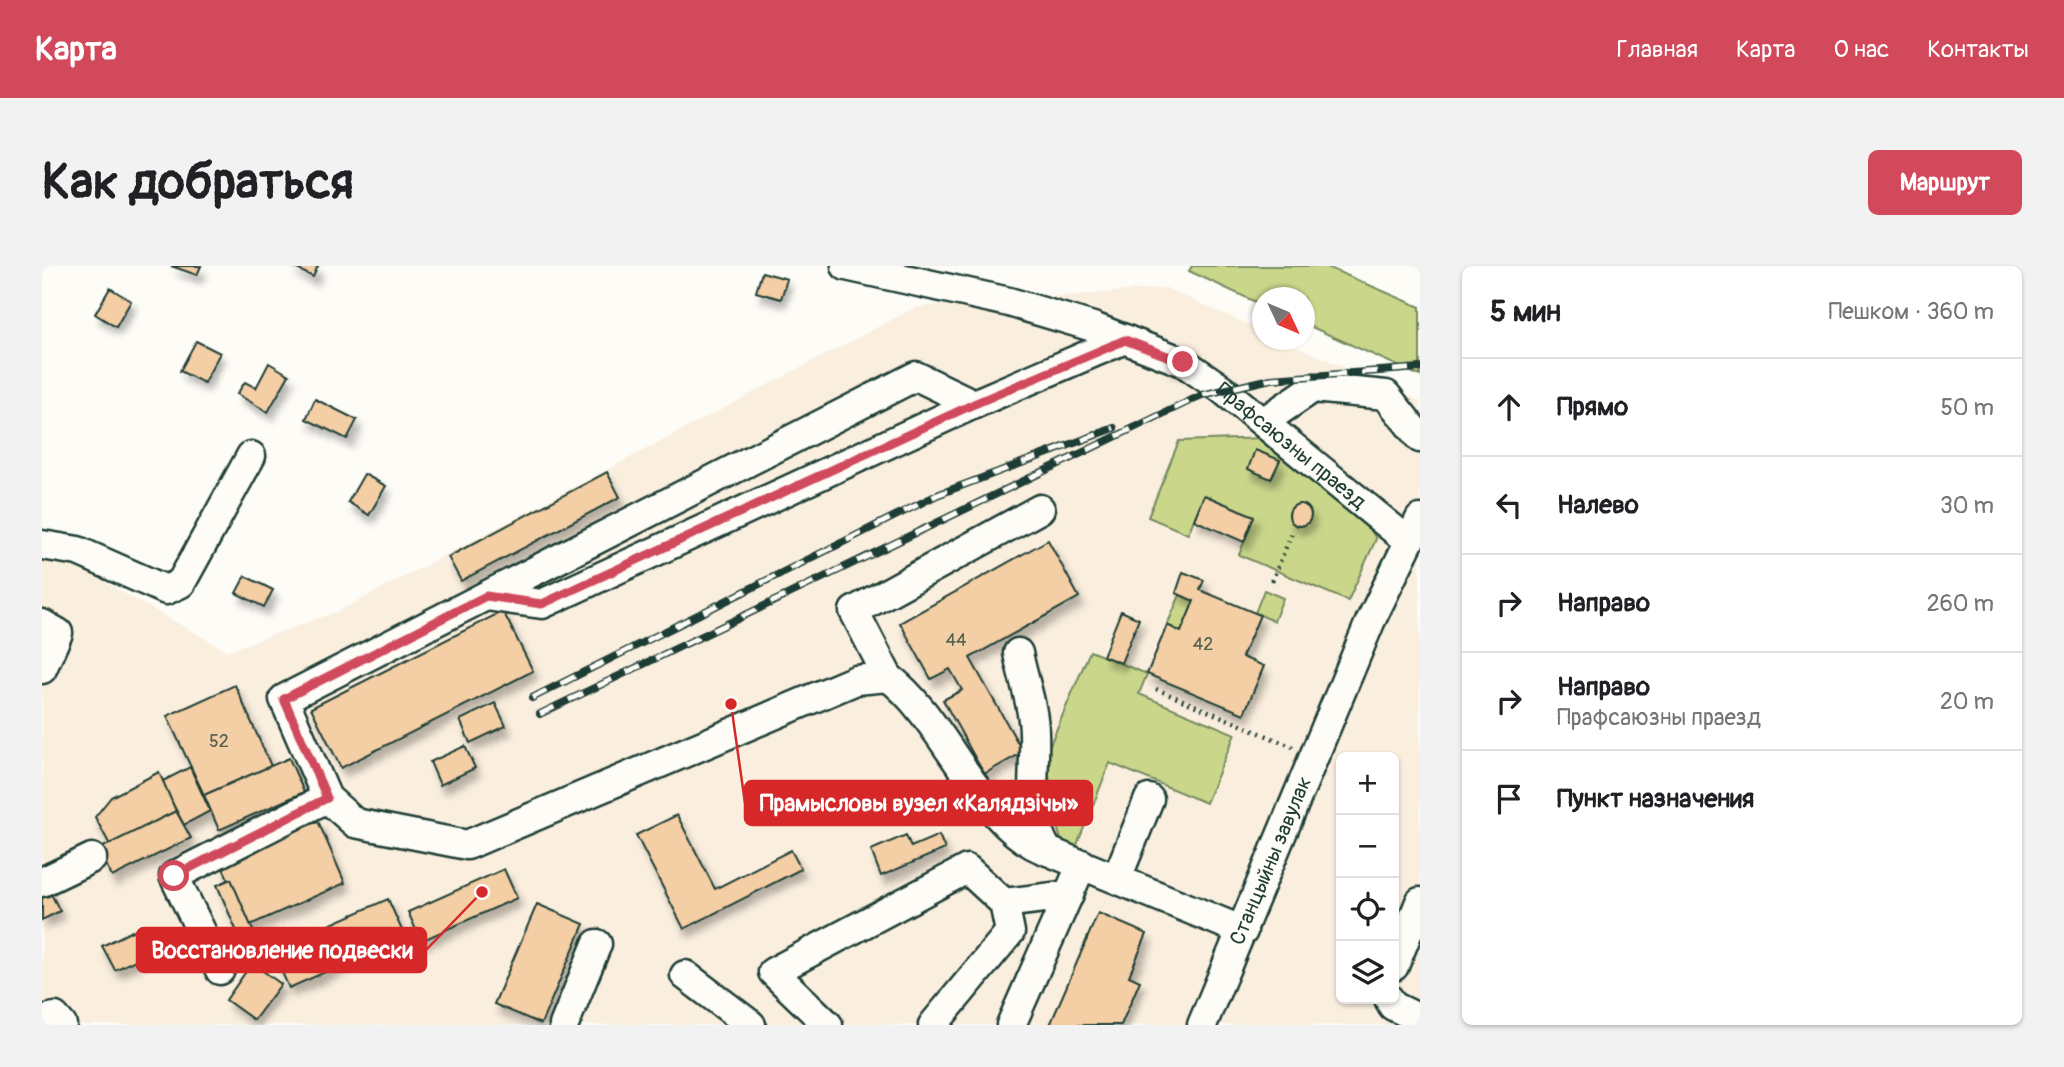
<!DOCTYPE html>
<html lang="ru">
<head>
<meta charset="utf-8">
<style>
  :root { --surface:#fff; --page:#f2f2f2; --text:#202124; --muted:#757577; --line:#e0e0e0; --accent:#d1495b }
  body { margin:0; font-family:Pangolin,sans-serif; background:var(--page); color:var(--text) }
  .controls { position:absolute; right:21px; bottom:21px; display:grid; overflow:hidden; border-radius:10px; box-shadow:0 2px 5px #0004 }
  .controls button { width:63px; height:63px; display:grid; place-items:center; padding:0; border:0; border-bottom:2px solid var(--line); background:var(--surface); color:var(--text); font:35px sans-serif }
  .compass { position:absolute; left:1210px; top:21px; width:63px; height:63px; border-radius:50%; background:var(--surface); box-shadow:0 2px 5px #0004; rotate:134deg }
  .stop { position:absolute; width:21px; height:21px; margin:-16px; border:5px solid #d1495b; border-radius:50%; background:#fff }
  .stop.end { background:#d1495b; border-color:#fff; box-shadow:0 2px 7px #0008 }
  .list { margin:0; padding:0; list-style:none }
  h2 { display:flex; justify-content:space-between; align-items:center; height:91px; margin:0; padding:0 28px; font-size:30px }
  h2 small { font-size:23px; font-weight:400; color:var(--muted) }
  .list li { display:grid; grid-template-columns:46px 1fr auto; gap:21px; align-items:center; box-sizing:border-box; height:98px; padding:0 28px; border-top:2px solid var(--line) }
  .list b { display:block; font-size:26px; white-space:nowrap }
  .list p { margin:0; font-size:23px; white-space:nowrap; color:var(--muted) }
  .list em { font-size:23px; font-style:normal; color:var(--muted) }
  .icon { flex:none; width:38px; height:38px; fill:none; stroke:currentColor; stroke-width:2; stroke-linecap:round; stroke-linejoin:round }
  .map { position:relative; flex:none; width:1378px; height:759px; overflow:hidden; border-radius:10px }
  header { display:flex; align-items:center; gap:42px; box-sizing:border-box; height:98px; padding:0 35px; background:var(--accent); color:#fff }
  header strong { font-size:33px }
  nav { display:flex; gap:38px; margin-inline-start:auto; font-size:24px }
  .intro { display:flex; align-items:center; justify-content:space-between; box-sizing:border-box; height:168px; padding:0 42px }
  h1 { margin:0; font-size:49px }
  .button { padding:18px 32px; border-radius:10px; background:var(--accent); color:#fff; font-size:24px; font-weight:700 }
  main { display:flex; gap:42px; padding:0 42px }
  aside { flex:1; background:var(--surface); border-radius:10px; box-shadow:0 2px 5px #0004 }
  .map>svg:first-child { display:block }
  .built { fill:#faeede; fill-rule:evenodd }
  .green { fill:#cad78b; stroke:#748a60; stroke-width:2 }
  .building { fill:#f4cea4; stroke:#1f3d34; stroke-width:2; filter:url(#shadow) }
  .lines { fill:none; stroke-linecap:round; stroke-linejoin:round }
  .minor-casing { stroke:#1f3d34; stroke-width:33 }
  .path { stroke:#1f3d34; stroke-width:4.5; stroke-dasharray:2 5; stroke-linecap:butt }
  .minor { stroke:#fdfcf7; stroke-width:28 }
  .rail-casing { stroke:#1f3d34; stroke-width:8 }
  .rail { stroke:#fdfcf7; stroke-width:5; stroke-dasharray:16; stroke-linecap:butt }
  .route { stroke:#d1495b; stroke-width:9 }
  .labels { text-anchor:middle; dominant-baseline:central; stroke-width:5; stroke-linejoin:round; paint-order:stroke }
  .number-label { font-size:18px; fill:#546150 }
  .street-label { font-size:21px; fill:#1f3d34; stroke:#fdfcf7 }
  .leader { fill:none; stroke:#d62828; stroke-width:2.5 }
  .callout-dot { fill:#d62828; stroke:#fdfcf7; stroke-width:2.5 }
  .callout { fill:#d62828; stroke:#d62828; stroke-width:2.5 }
  .callout-label { font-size:23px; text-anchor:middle; font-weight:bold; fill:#fff }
</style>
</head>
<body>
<header>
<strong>Карта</strong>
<nav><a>Главная</a><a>Карта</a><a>О нас</a><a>Контакты</a></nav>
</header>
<div class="intro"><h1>Как добраться</h1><a class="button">Маршрут</a></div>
<main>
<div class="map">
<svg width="1378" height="759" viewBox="0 0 1378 759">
  <defs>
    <filter id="shadow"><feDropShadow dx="4.5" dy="8" stdDeviation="3.5" flood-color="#0004"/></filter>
  </defs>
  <rect width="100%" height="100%" fill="#fdfcf7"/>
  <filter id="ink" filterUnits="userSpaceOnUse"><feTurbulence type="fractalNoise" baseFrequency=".0143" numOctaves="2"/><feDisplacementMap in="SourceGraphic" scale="14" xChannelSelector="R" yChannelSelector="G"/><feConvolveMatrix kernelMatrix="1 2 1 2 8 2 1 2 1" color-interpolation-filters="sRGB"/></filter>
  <g filter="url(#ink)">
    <!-- built -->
    <path class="built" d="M1124,22l96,43v9h20l138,61v624h-1378v-471l11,-1 174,98 112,-40 577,-304zM1299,491h53v242h-53z"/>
    <!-- green -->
    <g class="green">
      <polygon points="1150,0 1283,0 1378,41 1378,110 1263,58 1262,32 1220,32 1220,39 1147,5"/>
      <polygon points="1223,172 1326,258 1334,273 1306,335 1197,289 1212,250 1162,229 1146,268 1106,251 1137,175"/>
      <polygon points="1222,324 1241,332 1232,355 1213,347"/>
      <polygon points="1138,329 1152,335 1139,366 1125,359"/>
      <polygon points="1048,385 1105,408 1097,428 1193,468 1164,537 1068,497 1026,601 1012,548 1004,488"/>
    </g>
    <!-- building -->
    <g class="building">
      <polygon points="129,0 159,0 155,9"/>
      <polygon points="249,0 276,0 271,11"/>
      <polygon points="720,6 745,13 739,33 714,26"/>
      <polygon points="68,22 89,35 74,61 53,48"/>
      <polygon points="154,75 178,87 162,117 138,105"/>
      <polygon points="227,97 247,109 226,146 195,128 203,116 214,122"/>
      <polygon points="273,133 315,154 305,173 264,153"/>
      <polygon points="1213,184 1238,194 1229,213 1206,203"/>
      <polygon points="565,206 578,231 419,315 406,291"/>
      <polygon points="322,208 344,220 327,249 306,236"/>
      <polygon points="1162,229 1212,250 1202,276 1152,254"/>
      <circle cx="1258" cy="249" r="11"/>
      <polygon points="1006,274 1037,331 928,392 981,486 942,508 901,434 920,424 908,403 889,413 858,357"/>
      <polygon points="1141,306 1162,314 1158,324 1218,349 1200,391 1222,400 1202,448 1105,408 1125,359 1139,366 1152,335 1134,327"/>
      <polygon points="203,310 231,324 222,341 194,327"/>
      <polygon points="461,345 491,405 299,502 269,442"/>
      <polygon points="1079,345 1097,353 1079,397 1061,390"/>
      <polygon points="193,419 229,500 162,529 125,450"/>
      <polygon points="453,437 464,460 428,477 418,454"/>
      <polygon points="423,480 433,502 398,519 388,496"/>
      <polygon points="247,492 262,526 177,564 162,529"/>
      <polygon points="148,501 168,545 142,559 119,516"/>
      <polygon points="117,506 134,545 68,579 53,551 69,531"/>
      <polygon points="134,545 149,572 70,611 57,583"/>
      <polygon points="635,549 673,623 749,584 759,603 642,663 594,569"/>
      <polygon points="276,555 303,617 208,659 179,598"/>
      <polygon points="864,569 869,581 897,569 903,583 839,610 829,584"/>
      <polygon points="462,603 475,632 379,675 366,646"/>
      <polygon points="189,613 221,688 200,696 194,683 201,680 175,619"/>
      <polygon points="5,620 18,645 0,654 0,623"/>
      <polygon points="346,633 363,671 247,722 230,684"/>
      <polygon points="495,638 542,658 499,758 452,738"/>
      <polygon points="1056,647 1105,668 1087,710 1098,715 1079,759 1008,759"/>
      <polygon points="96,662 108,687 73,704 60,680"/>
      <polygon points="210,697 239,718 212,754 184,734"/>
    </g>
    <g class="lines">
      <!-- minor casing -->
      <g class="minor-casing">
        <g id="minor">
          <path id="s1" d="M804,0l163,36 84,25 90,35 39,27 186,152"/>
          <polyline points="1221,156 1271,122 1344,129 1378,172"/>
          <polyline points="0,279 36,285 124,324 139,317 209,190"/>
          <polyline points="444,330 500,338 932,138"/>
          <polyline points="0,358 16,367 0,403"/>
          <path d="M976,387c5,26 16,54 16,80 2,40 -9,84 14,118l195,80"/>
          <polyline points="846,411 812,345 998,243"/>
          <path d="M1006,585c-68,-22 -102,-132 -160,-174l-32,3 -389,165 -112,-22 -28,-25 -43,-99 632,-323 58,28 151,-65"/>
          <polyline points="1075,612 1107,533"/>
          <polyline points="0,616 50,592"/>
          <polyline points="962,637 1027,629"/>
          <polyline points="1352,700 1378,636"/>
          <polyline points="178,704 132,610 285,532"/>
          <polyline points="643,709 709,759"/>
          <polyline points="1347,733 1351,740 1378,753"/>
          <polyline points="0,754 13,751 20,759"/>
          <polyline points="522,759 555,678"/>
          <polyline points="786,759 731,706 925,603 962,637 968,666 891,759"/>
          <polyline points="969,759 1040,598"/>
          <path id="s2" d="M1160,759l168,-403 50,-103"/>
        </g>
      </g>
      <!-- path -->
      <g class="path">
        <polyline points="1230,315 1250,267"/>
        <polyline points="1114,423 1251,481"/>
      </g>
      <!-- minor -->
      <use href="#minor" class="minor"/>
      <!-- rail casing -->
      <g class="rail-casing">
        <g id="rail">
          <polyline points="490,432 895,229 1072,162"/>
          <polyline points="498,448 1160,129 1229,113 1378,102"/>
        </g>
      </g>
      <!-- rail -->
      <use href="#rail" class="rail"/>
    </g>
  </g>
  <g class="lines" filter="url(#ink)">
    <!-- route -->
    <polyline class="route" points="132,610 285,532 242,433 444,330 500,338 932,138 1083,74 1141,96"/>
  </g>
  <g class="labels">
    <!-- number labels -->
    <g class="number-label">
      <text x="914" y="374">44</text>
      <text x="1161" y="378">42</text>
      <text x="177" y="475">52</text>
    </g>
    <!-- street labels -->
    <g class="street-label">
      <text stroke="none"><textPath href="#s1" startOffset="488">Прафсаюзны праезд</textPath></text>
      <text stroke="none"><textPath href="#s2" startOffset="178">Станцыйны завулак</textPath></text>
    </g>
  </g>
  <!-- callouts -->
  <path class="leader" d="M689 438L703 537M440 626L384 684"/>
  <g class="callout-dot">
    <circle cx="689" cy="438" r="7"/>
    <circle cx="440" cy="626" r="7"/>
  </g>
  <g class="callout">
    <rect x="703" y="515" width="347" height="44" rx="7"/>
    <rect x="95" y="662" width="289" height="44" rx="7"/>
  </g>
  <g class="callout-label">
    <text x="877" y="545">Прамысловы вузел «Калядзічы»</text>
    <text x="240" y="692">Восстановление подвески</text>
  </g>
</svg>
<div class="controls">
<button>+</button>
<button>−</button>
<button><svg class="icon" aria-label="locate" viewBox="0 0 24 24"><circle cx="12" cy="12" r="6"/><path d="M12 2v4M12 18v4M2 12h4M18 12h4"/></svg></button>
<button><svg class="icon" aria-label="layers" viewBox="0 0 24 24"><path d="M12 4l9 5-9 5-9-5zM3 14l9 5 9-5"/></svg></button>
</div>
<svg class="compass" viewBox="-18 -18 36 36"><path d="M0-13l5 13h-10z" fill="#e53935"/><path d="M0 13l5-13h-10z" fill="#757577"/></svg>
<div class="stop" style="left:132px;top:610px"></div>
<div class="stop end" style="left:1141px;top:96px"></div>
</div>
<aside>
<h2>5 мин<small>Пешком · 360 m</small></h2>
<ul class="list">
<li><svg class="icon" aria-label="ahead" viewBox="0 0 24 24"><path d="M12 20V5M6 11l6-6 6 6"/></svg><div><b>Прямо</b></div><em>50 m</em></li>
<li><svg class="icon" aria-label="left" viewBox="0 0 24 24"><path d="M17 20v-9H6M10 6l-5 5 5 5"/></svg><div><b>Налево</b></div><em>30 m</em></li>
<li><svg class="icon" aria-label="right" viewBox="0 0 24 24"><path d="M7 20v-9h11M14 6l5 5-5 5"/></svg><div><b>Направо</b></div><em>260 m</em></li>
<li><svg class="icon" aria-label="right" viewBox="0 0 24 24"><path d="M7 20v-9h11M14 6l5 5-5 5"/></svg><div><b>Направо</b><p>Прафсаюзны праезд</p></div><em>20 m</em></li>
<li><svg class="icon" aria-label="arrive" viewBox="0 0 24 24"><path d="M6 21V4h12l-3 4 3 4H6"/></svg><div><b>Пункт назначения</b></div></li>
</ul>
</aside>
</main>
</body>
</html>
